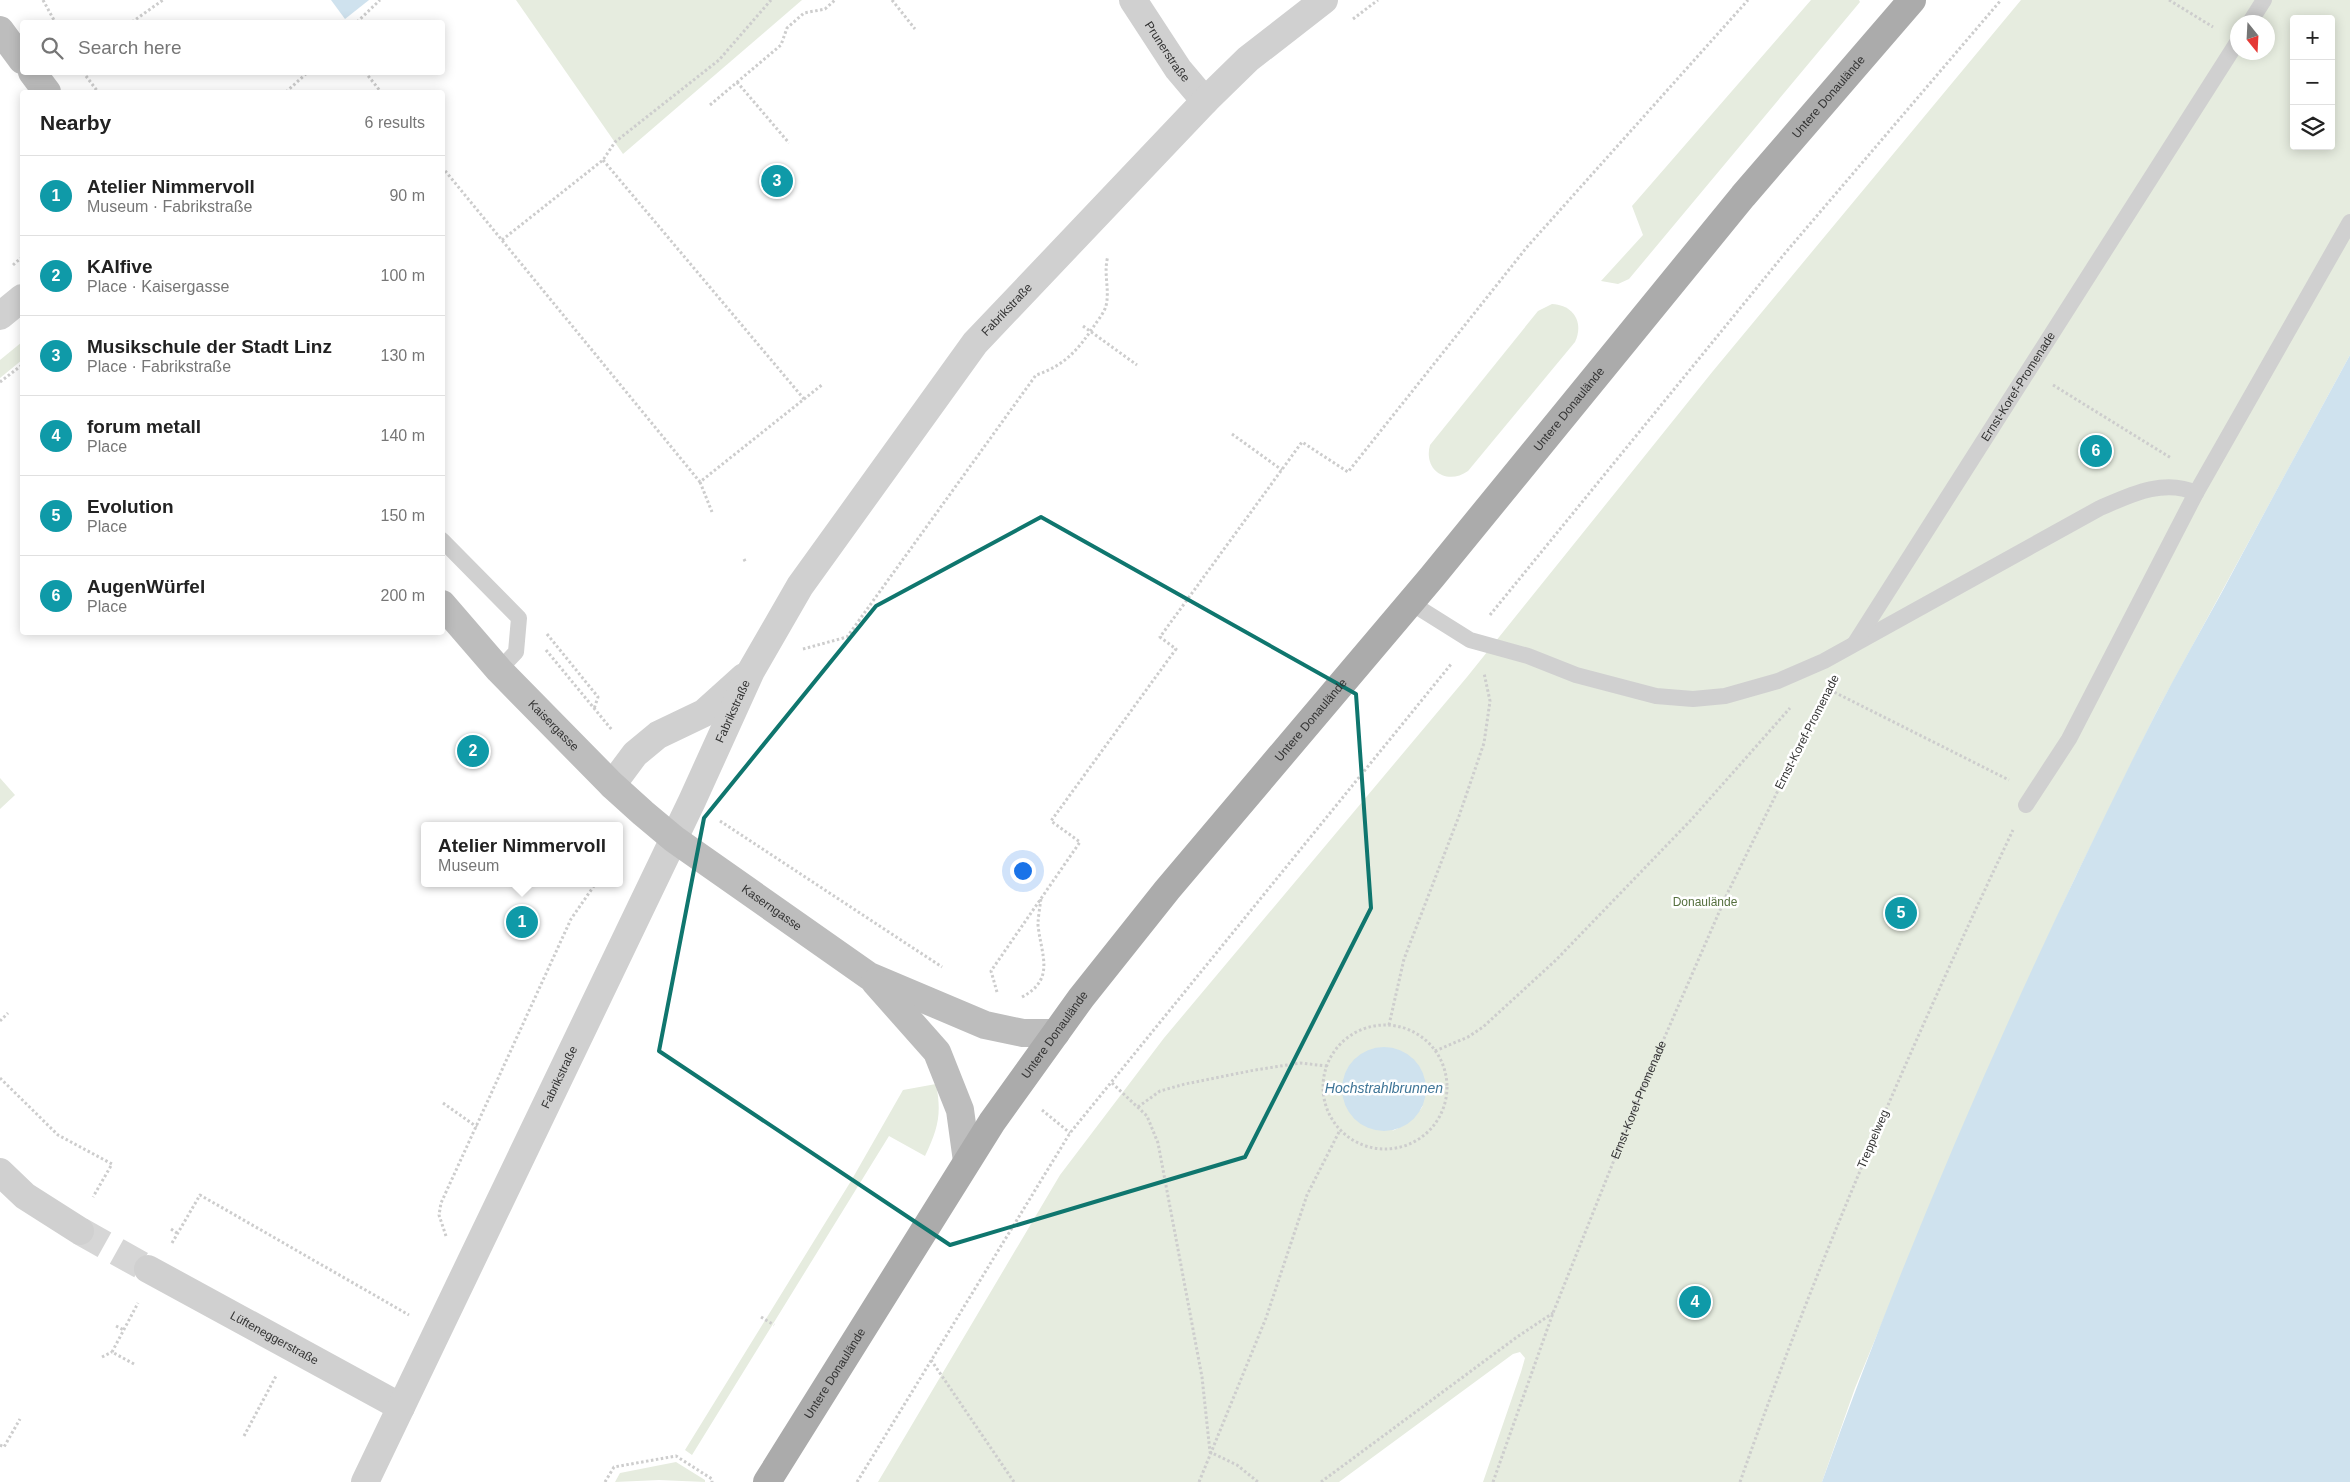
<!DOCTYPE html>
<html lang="en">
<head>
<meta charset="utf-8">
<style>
  :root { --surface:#fff; --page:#f6f6f6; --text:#222; --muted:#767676; --line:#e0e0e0; --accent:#b45309 }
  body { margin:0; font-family:Helvetica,sans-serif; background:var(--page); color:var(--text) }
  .controls { position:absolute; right:15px; top:15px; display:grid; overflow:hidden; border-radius:5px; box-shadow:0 2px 12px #0003 }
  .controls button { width:45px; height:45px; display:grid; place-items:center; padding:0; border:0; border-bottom:1px solid var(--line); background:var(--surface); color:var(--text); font:25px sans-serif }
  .compass { position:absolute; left:2230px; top:15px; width:45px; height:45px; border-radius:50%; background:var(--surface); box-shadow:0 2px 12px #0003; rotate:162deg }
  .you { position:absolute; left:1022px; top:870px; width:18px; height:18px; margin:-12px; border:4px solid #fff; border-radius:50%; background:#1a73e8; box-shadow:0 0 0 8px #1a73e833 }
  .badge { display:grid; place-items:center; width:32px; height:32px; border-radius:50%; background:var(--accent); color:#fff; font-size:16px; font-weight:700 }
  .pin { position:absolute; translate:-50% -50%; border:2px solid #fff; box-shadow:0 1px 5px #0006 }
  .popup { position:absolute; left:421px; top:822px; width:202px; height:65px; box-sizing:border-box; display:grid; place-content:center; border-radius:5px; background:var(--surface); filter:drop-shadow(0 1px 4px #0005); font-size:16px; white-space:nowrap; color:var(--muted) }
  .popup b { font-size:19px; color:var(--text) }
  .popup::after { content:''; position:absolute; left:50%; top:100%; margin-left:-10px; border:10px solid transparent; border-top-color:var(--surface) }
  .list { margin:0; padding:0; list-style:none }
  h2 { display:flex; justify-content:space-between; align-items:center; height:65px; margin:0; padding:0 20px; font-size:21px }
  h2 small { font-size:16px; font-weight:400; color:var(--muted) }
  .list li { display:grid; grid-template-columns:32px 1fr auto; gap:15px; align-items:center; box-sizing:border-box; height:80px; padding:0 20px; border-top:1px solid var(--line) }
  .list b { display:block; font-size:19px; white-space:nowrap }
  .list p { margin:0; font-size:16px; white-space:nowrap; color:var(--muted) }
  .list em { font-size:16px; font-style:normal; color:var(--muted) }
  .icon { flex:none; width:28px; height:28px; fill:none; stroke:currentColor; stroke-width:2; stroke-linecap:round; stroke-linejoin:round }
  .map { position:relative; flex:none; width:2350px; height:1482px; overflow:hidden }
  .search { position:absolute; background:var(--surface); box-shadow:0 2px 12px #0003; left:20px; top:20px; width:425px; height:55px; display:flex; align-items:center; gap:12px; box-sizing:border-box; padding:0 18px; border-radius:5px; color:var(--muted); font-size:19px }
  .panel { position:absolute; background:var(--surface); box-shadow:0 2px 12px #0003; left:20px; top:90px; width:425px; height:545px; border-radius:5px }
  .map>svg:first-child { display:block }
  .green { fill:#e6ecdf; fill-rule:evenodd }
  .water { fill:#cfe2ee }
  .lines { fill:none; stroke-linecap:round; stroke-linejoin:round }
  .minor-tunnel { stroke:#d6d6d6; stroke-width:28; stroke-dasharray:28 14; stroke-linecap:butt }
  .path { stroke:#cdcdcd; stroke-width:3; stroke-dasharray:2.5 2.5; stroke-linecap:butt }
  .service { stroke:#d0d0d0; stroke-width:16 }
  .minor { stroke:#d0d0d0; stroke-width:28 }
  .secondary { stroke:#bdbdbd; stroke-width:28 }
  .primary { stroke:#ababab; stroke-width:28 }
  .marked { fill:none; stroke:#0f766e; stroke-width:4; stroke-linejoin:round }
  .labels { text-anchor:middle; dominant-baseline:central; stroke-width:5; stroke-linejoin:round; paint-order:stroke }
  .street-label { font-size:12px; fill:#333; stroke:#fff }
  .park-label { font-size:12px; fill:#56703f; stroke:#fff }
  .water-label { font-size:14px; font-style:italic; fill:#3f7597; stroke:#fff }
</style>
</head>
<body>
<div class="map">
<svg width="2350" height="1482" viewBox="0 0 2350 1482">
  <rect width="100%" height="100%" fill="#fff"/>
  <!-- green -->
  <g class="green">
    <polygon points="516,0 802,0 623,154"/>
    <polygon points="1811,0 1859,0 1860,2 1629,279 1618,284 1601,281 1643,235 1632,206"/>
    <path d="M2021,0h329v355l-193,356 -82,167 -59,128 -82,191 -79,191 -33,94h-339l38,-110 4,-14 -5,-6 -7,2 -174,128h-461l182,-307 104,-137 303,-361 246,-306zM2294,19h37v127h-37zM2238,22h30v30h-30zM1423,1106c-9,13 -17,19 -31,25z"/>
    <path d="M1552,304c22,1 32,19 23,38l-107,129c-21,15 -45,-1 -38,-26l108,-134z"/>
    <polygon points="22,342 22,360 0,378 0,360"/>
    <polygon points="0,778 15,795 0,809"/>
    <path d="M936,1084c6,30 2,45 -11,72l-36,-20 -197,319 -7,-5 166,-269 52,-91z"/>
    <polygon points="676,1462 705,1480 705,1482 659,1480 615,1482 620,1473"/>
  </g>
  <!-- water -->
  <g class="water">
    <polygon points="331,0 369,0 345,19"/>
    <path d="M2350,355v1127h-528c93,-261 209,-522 334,-769 21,-41 44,-81 66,-121 42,-79 85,-158 128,-237z"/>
    <circle cx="1384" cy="1089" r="42"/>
  </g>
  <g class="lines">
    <!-- minor-tunnel -->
    <polyline class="minor-tunnel" points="80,1231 148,1269"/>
    <!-- path -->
    <g class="path">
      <polyline points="43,0 55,22"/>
      <polyline points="892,0 915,29"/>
      <polyline points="2169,0 2213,27"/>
      <polyline points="1353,19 1378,0"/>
      <polyline points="132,22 163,0"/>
      <polyline points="357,22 380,0"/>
      <polyline points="83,72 98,92"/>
      <polyline points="365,72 381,92"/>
      <polyline points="737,82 789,143"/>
      <polyline points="286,92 308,72"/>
      <polyline points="710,105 781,45 787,28 804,13 825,9 835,0"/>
      <polyline points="603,160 804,399"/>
      <polyline points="442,167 700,482 823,384"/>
      <polyline points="502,240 603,160 615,142 719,60 771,0"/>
      <polyline points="13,265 22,257"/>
      <polyline points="1083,326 1137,365"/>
      <polyline points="0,382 22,365"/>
      <polyline points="2053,385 2171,458"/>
      <polyline points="1232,434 1282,470"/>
      <polyline points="700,482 712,512"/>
      <polyline points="744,559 746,563"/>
      <polyline points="1490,615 1786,252 2001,0"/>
      <polyline points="547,634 598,697 594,709"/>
      <path d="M803,649l44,-12 189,-262c28,-9 42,-25 58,-49 4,-6 10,-13 12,-20 4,-17 -3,-33 2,-50"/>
      <polyline points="546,650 612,730"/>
      <polyline points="1830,690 2009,780"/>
      <polyline points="720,821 942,967"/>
      <polyline points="997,992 991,971 1080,842 1051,821 1176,649 1160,637 1302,442 1348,472 1527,247 1748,0"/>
      <path d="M1022,997c34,-18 19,-42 16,-72 0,-8 2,-18 3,-27"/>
      <polyline points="0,1021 8,1013"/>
      <polyline points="1389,1025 1404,959 1459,816 1484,743 1490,701 1484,673"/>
      <circle cx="1385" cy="1087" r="62"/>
      <polyline points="1435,1051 1468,1037 1483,1027 1556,960 1691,820 1790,708"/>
      <polyline points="0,1078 58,1135 112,1164 93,1197"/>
      <polyline points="1112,1083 1147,1116 1158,1143 1202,1377 1210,1452 1237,1465 1258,1482"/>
      <polyline points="443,1103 477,1127"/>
      <polyline points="1138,1107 1160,1091 1185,1084 1255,1070 1300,1063 1327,1066"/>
      <polyline points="1042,1110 1070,1133"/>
      <polyline points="171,1229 177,1233"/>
      <polyline points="446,1236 439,1215 441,1203 571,919 596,883"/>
      <polyline points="172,1243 200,1195 409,1315"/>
      <polyline points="761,1317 774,1325"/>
      <polyline points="116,1326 124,1330"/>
      <polyline points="102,1357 112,1352"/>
      <polyline points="931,1360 1014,1482"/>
      <polyline points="134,1364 112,1352 138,1303"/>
      <polyline points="244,1436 276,1376"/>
      <polyline points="0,1445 4,1447 20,1419"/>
      <polyline points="605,1482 614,1467 676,1456 712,1479 712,1482"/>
      <polyline points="857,1482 1070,1133 1452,663"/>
      <polyline points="1199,1482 1266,1318 1307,1195 1340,1130"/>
      <polyline points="1321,1482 1517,1337 1553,1313"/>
      <path id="s1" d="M1493,1482l60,-169 93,-233 81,-186 100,-203"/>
      <path d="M1740,1482c78,-223 172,-439 273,-652"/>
    </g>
    <!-- service -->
    <g class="service">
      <polyline points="2250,22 2264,0"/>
      <polyline points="442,540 519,618 516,652 499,670"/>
      <path d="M1411,603l59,37 58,16 48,19 80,21 37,3 32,-3 53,-15 46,-20 276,-153c30,-13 64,-30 96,-15"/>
      <path id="s2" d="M1855,643l383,-602"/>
      <polyline points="2026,805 2069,739 2196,493 2350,222"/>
    </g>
    <!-- minor -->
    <g class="minor">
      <path id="s3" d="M1133,0l45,69 27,32"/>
      <polyline points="0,316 22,298"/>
      <polyline points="612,785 635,754 658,735 704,713 744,677"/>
      <polyline points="0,1172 25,1196 80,1231"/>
      <path id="s4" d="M148,1269l253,138"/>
      <path id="s5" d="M365,1482l327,-681 59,-130 49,-85 175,-243 230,-242 43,-42 76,-59"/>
    </g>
    <!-- secondary -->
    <g class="secondary">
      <polyline points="0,30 22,60"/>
      <polyline points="32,72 47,92"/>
      <path id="s6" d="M442,604l57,66 113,115 31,28 31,26 195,137 116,49 38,8h33"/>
      <polyline points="875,982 937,1052 960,1110 967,1161"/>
    </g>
    <!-- primary -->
    <path class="primary" id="s7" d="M767,1482l225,-360 89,-124 86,-108 265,-313 311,-381 169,-196"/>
  </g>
  <!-- marked area -->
  <path class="marked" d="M1041,517l315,177 15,214 -126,249 -295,88 -291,-194 45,-233 172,-212z"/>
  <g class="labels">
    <!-- street labels -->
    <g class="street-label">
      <text stroke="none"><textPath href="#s3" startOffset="62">Prunerstraße</textPath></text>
      <text stroke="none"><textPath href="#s7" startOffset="1748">Untere Donaulände</textPath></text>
      <text stroke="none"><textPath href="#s5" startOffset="1342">Fabrikstraße</textPath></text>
      <text stroke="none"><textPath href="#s2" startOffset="304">Ernst-Koref-Promenade</textPath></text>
      <text stroke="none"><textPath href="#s7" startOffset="1342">Untere Donaulände</textPath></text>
      <text stroke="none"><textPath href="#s5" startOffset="854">Fabrikstraße</textPath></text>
      <text stroke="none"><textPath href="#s7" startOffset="938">Untere Donaulände</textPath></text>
      <text stroke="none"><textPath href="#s6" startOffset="165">Kaisergasse</textPath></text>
      <text transform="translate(1807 732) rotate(-63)">Ernst-Koref-Promenade</text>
      <text stroke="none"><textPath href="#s6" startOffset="450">Kaserngasse</textPath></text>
      <text stroke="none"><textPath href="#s7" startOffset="532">Untere Donaulände</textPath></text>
      <text stroke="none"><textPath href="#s5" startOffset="449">Fabrikstraße</textPath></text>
      <text stroke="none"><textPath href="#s1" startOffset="409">Ernst-Koref-Promenade</textPath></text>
      <text transform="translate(1873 1139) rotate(-67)">Treppelweg</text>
      <text stroke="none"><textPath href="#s4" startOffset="144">Lüfteneggerstraße</textPath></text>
      <text stroke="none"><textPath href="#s7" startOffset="128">Untere Donaulände</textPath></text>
    </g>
    <!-- park labels -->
    <g class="park-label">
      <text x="1705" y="902">Donaulände</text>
    </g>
    <!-- water labels -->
    <g class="water-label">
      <text x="1384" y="1088">Hochstrahlbrunnen</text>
    </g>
  </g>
</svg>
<div class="controls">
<button>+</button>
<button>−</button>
<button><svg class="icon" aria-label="layers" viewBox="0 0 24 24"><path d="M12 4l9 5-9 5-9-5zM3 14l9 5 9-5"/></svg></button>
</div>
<svg class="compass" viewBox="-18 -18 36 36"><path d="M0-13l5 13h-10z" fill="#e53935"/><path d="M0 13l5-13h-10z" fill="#767676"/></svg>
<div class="you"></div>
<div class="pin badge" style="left:522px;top:922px;background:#0f9aa8">1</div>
<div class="popup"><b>Atelier Nimmervoll</b>Museum</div>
<div class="pin badge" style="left:473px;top:751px;background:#0f9aa8">2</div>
<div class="pin badge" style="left:777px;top:181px;background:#0f9aa8">3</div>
<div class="pin badge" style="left:1695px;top:1302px;background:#0f9aa8">4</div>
<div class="pin badge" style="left:1901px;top:913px;background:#0f9aa8">5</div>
<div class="pin badge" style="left:2096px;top:451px;background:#0f9aa8">6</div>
<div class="search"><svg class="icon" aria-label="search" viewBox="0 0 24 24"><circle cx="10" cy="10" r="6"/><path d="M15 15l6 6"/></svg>Search here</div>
<section class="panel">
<h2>Nearby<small>6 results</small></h2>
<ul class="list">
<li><span class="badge" style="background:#0f9aa8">1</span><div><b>Atelier Nimmervoll</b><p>Museum · Fabrikstraße</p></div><em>90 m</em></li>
<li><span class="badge" style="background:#0f9aa8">2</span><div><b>KAIfive</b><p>Place · Kaisergasse</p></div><em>100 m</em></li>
<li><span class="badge" style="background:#0f9aa8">3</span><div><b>Musikschule der Stadt Linz</b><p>Place · Fabrikstraße</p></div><em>130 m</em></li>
<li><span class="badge" style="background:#0f9aa8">4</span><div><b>forum metall</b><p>Place</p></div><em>140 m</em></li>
<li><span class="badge" style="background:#0f9aa8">5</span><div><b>Evolution</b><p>Place</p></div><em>150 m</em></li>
<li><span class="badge" style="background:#0f9aa8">6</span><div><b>AugenWürfel</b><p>Place</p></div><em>200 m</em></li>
</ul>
</section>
</div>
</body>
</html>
